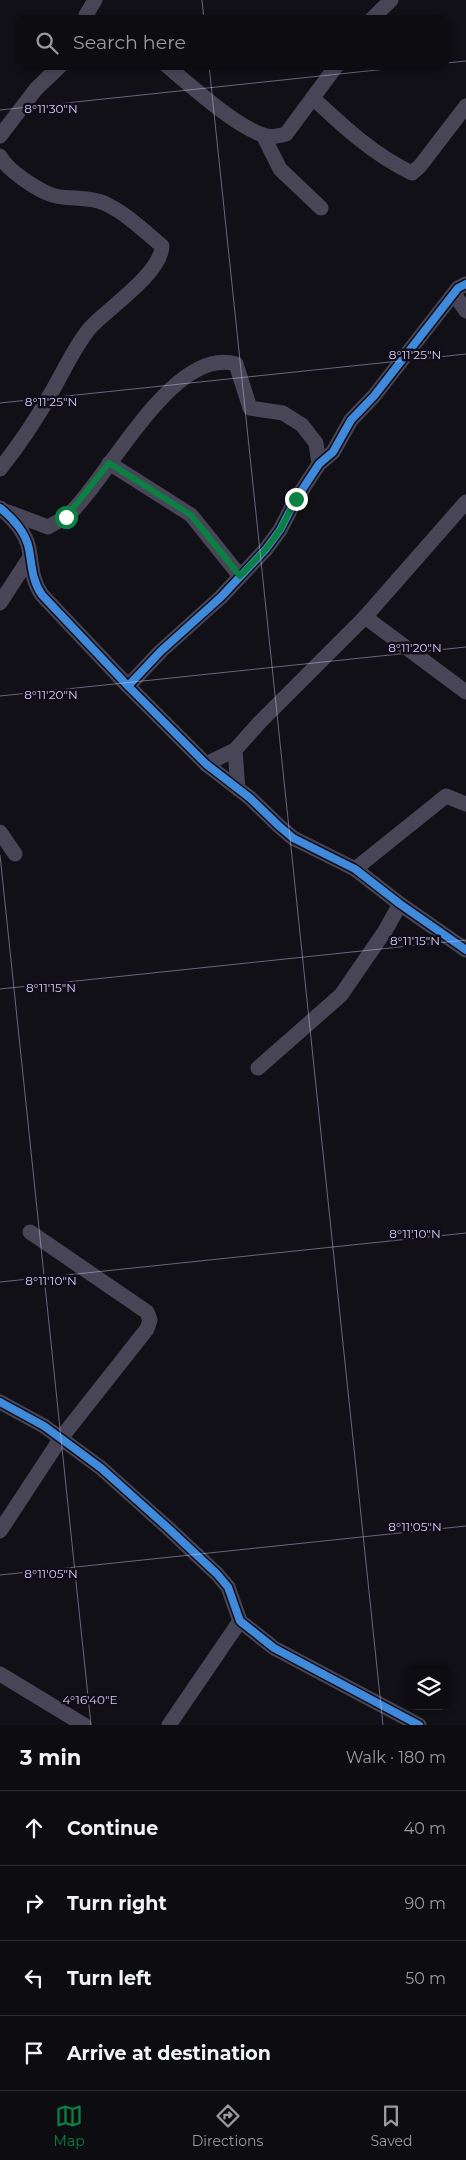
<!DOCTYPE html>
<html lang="en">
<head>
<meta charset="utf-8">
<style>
  :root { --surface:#0d0c10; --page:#161519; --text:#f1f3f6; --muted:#9a9b9f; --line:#2d2c30; --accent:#0b8043 }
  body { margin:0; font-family:Montserrat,sans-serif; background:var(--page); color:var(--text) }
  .controls { position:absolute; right:15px; bottom:15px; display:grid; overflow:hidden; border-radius:10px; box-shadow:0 2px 8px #0003 }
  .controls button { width:45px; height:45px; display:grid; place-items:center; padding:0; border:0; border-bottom:1px solid var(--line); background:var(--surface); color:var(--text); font:25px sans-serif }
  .stop { position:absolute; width:15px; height:15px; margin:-11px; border:4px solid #0b8043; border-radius:50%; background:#fff }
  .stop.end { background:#0b8043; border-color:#fff; box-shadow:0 1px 5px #0008 }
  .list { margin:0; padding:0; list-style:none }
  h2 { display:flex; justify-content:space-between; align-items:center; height:65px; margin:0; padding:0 20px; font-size:21px }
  h2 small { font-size:16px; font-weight:400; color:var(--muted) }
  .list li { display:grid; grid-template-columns:32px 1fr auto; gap:15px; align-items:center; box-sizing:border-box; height:75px; padding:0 20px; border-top:1px solid var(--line) }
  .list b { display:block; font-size:19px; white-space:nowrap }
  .list em { font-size:16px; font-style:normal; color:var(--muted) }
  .icon { flex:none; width:28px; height:28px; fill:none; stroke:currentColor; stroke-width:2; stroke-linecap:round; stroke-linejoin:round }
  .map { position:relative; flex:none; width:466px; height:1725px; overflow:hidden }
  .search { position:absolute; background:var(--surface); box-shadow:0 2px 8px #0003; left:15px; right:15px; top:15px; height:55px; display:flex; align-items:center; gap:12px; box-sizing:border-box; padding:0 18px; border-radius:15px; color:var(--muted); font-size:19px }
  .sheet { height:365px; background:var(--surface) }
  nav { display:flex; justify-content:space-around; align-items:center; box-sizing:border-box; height:70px; border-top:1px solid var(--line); background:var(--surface); font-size:14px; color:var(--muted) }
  nav a { display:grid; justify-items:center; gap:2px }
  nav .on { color:var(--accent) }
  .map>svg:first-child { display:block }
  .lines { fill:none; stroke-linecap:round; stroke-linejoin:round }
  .street { stroke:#484656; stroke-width:15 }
  .cycleway-casing { stroke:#100d19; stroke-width:11 }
  .cycleway { stroke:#408adc; stroke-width:8 }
  .route { stroke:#0b8043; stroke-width:6 }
  .ticks { fill:none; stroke:#d6cbf8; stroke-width:1; stroke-opacity:0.45 }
  .ticks-label { font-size:12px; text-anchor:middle; fill:#d6cbf8; stroke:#100d19; stroke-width:5; stroke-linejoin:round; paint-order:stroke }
</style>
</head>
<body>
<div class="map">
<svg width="466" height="1725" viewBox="0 0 466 1725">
  <rect width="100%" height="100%" fill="#111016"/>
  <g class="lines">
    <!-- street -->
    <g class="street">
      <polyline points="86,20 86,15 95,0"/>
      <polyline points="371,20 391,0"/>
      <path d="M166,65c24,20 69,61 97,70 8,3 15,1 23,-1l51,-69"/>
      <path d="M314,99c30,28 60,56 98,74l8,-7 46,-60"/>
      <polyline points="263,135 280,169 321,208"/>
      <polyline points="0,136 36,89 61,65"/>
      <path d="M0,156c7,14 37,34 52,39 16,5 35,1 52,8 22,10 40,28 58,43 -1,28 -54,62 -72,82 -16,19 -26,43 -39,65 -15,27 -32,52 -51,76"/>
      <polyline points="454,294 466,311"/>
      <polyline points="109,463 191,515 240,576"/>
      <path d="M0,508c13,10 26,25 29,41 3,17 3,32 13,46l86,91 78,78 44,34 29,28 14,12 62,31 45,35 66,46"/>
      <path d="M8,512l40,15 18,-10c41,-35 106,-172 170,-153l14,44 33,5 19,12 14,18 3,21"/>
      <polyline points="0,603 30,557"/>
      <polyline points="365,617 466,692"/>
      <polyline points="128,686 161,651 221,597 266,549 280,530 296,499 319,464 333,452 351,420 374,396 458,288 466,284"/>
      <polyline points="235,750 238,789"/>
      <polyline points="206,764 235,750 260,722 365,617 466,502"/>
      <polyline points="0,832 15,854"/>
      <polyline points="355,869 446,796 466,804"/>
      <polyline points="258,1068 341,995 385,931 400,904"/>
      <polyline points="0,1402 44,1426 101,1468 168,1528 217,1574 228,1587 240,1621 274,1648 419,1725"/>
      <polyline points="0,1531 61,1438 147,1329 150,1320 147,1312 30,1232"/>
      <polyline points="0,1674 84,1725"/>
      <polyline points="169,1725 240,1621"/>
    </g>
    <!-- cycleway casing -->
    <g class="cycleway-casing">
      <g id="cycleway">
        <path d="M0,508c13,10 26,25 29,41 3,17 3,32 13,46l86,91 78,78 44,34 29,28 14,12 62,31 45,35 66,46"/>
        <polyline points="128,686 161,651 221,597 266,549 280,530 296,499 319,464 333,452 351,420 374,396 458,288 466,284"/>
        <polyline points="0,1402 44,1426 101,1468 168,1528 217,1574 228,1587 240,1621 274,1648 419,1725"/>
      </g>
    </g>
    <!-- cycleway -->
    <use href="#cycleway" class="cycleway"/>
  </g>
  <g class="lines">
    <!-- route -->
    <polyline class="route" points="66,517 109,463 191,515 240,576 266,549 280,530 296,499"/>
  </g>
  <!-- ticks -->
  <path class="ticks" d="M202,0l2,20M446,63l20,-2M209,65l174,1660M0,110l424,-45M0,403l466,-49M0,696l466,-49M0,855l91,870M0,989l466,-49M0,1282l466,-49M0,1575l466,-49"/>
  <g class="ticks-label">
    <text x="51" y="113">8°11'30"N</text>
    <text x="415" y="359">8°11'25"N</text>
    <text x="51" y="406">8°11'25"N</text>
    <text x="415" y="652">8°11'20"N</text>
    <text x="51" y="699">8°11'20"N</text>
    <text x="415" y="945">8°11'15"N</text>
    <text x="51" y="992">8°11'15"N</text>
    <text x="415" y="1238">8°11'10"N</text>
    <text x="51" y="1285">8°11'10"N</text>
    <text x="415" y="1531">8°11'05"N</text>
    <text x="51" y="1578">8°11'05"N</text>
    <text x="90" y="1704">4°16'40"E</text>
  </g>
</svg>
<div class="controls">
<button><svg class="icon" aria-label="layers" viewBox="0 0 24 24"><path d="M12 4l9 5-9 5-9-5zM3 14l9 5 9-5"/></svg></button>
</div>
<div class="stop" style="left:66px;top:517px"></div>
<div class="stop end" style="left:296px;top:499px"></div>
<div class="search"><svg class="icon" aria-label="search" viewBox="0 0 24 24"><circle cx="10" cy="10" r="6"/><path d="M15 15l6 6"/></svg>Search here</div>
</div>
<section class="sheet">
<h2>3 min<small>Walk · 180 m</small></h2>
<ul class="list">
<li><svg class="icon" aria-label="ahead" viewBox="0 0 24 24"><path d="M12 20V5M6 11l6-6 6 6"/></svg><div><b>Continue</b></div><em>40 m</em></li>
<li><svg class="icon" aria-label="right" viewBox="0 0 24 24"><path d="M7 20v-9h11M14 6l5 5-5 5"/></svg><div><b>Turn right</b></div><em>90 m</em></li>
<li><svg class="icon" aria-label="left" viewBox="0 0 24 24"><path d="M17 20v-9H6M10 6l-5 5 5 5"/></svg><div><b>Turn left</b></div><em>50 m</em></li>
<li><svg class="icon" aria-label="arrive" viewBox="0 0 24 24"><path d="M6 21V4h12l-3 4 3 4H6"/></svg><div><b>Arrive at destination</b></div></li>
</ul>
</section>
<nav>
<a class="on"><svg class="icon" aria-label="map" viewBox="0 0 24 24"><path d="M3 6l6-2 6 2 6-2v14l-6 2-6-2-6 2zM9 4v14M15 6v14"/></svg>Map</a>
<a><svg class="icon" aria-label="directions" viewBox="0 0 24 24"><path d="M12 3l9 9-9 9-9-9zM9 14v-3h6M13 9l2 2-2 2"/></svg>Directions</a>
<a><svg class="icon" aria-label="saved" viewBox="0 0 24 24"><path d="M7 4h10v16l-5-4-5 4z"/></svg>Saved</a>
</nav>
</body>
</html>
